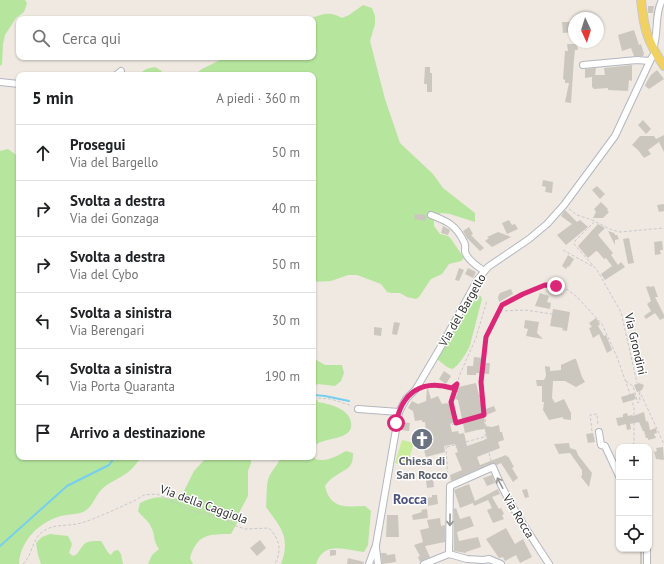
<!DOCTYPE html>
<html lang="it">
<head>
<meta charset="utf-8">
<style>
  :root { --surface:#fff; --page:#f2f2f2; --text:#202124; --muted:#757577; --line:#e0e0e0 }
  body { margin:0; font-family:"PT Sans",sans-serif; background:var(--page); color:var(--text) }
  .controls { position:absolute; right:12px; bottom:12px; display:grid; overflow:hidden; border-radius:8px; box-shadow:0 1px 3px #0004 }
  .controls button { width:36px; height:36px; display:grid; place-items:center; padding:0; border:0; border-bottom:1px solid var(--line); background:var(--surface); color:var(--text); font:20px sans-serif }
  .compass { position:absolute; left:568px; top:12px; width:36px; height:36px; border-radius:50%; background:var(--surface); box-shadow:0 1px 3px #0004; rotate:176deg }
  .stop { position:absolute; width:12px; height:12px; margin:-9px; border:3px solid #db2777; border-radius:50%; background:#fff }
  .stop.end { background:#db2777; border-color:#fff; box-shadow:0 1px 4px #0008 }
  .list { margin:0; padding:0; list-style:none }
  h2 { display:flex; justify-content:space-between; align-items:center; height:52px; margin:0; padding:0 16px; font-size:17px }
  h2 small { font-size:13px; font-weight:400; color:var(--muted) }
  .list li { display:grid; grid-template-columns:26px 1fr auto; gap:12px; align-items:center; box-sizing:border-box; height:56px; padding:0 16px; border-top:1px solid var(--line) }
  .list b { display:block; font-size:15px; white-space:nowrap }
  .list p { margin:0; font-size:13px; white-space:nowrap; color:var(--muted) }
  .list em { font-size:13px; font-style:normal; color:var(--muted) }
  .icon { flex:none; width:22px; height:22px; fill:none; stroke:currentColor; stroke-width:2; stroke-linecap:round; stroke-linejoin:round }
  .map { position:relative; flex:none; width:664px; height:564px; overflow:hidden }
  .search { position:absolute; background:var(--surface); box-shadow:0 1px 3px #0004; left:16px; top:16px; width:300px; height:44px; display:flex; align-items:center; gap:10px; box-sizing:border-box; padding:0 14px; border-radius:8px; color:var(--muted); font-size:15px }
  .panel { position:absolute; background:var(--surface); box-shadow:0 1px 3px #0004; left:16px; top:72px; width:300px; height:388px; border-radius:8px }
  .map>svg:first-child { display:block }
  .green { fill:#b6e59e }
  .pitch { fill:#c9ec9a }
  .lines { fill:none; stroke-linecap:round; stroke-linejoin:round }
  .stream { stroke:#75cff0; stroke-width:2 }
  .building { fill:#cbc7bf }
  .minor-casing { stroke:#b4b7c1; stroke-width:8 }
  .major-casing { stroke:#c9c9c9; stroke-width:10 }
  .path { stroke:#c9c9c9; stroke-width:1; stroke-dasharray:3 2; stroke-linecap:butt }
  .minor { stroke:#fff; stroke-width:6 }
  .major { stroke:#f2d163; stroke-width:8 }
  .oneway { stroke:#969696 }
  .route { stroke:#db2777; stroke-width:5 }
  .labels { text-anchor:middle; dominant-baseline:central; stroke-width:3; stroke-linejoin:round; paint-order:stroke }
  .street-label { font-size:12px; fill:#2e2e2e; stroke:#fff }
  .worship-label { font-size:12px; font-weight:bold; fill:#5b616d; stroke:#fff }
  .quarter-label { font-size:14px; font-weight:bold; fill:#4d5680; stroke:#fff }
</style>
</head>
<body>
<div class="map">
<svg width="664" height="564" viewBox="0 0 664 564">
  <rect width="100%" height="100%" fill="#efe9e1"/>
  <!-- green -->
  <g class="green">
    <polygon points="0,0 25,0 27,3 24,12 16,18 5,35 3,44 2,64 0,66"/>
    <path d="M363,5l9,3 3,8v8l-5,17 15,58 15,44 33,31 10,14 32,25v9l-25,-8 -9,-1 -7,5v8l6,8 8,2 3,3 13,19 -3,3 -12,3 -7,10 -11,5 -12,18 -3,2 -9,-2 -7,-4h-9l-4,-1 -6,-8 -24,-9h-9l-17,6 -18,1v-207h-119l8,-6 24,-12h87v-38h-5c14,-4 20,-9 34,-1l7,-3z"/>
    <polygon points="155,67 162,71 158,75 138,75 146,69"/>
    <path d="M8,149l11,8v300h123c-5,5 -9,12 -15,16 -8,6 -18,9 -25,16 -7,7 -9,17 -17,22 -7,4 -17,3 -24,5 -22,6 -41,25 -42,48h-19v-413z"/>
    <path d="M475,295l6,1 1,3 -12,46c-2,6 -12,22 -18,24l-5,-2 -10,-8z"/>
    <polygon points="313,358 325,365 342,365 344,373 341,381 335,386 318,384 313,387"/>
    <path d="M313,393l5,9c11,2 28,6 32,17 8,21 -23,18 -33,25 -2,2 -3,4 -4,6z"/>
    <path d="M346,451l7,2c0,17 -7,15 -19,24 -4,2 -7,6 -9,9 5,23 21,21 40,20l6,5 -3,34 -4,7c-19,-2 -40,-12 -48,12h-35c10,-27 0,-36 -15,-57 1,-9 0,-19 2,-27 2,-8 10,-15 13,-23h32v-3l2,5c12,3 20,-2 31,-8z"/>
    <path d="M207,457h44v6l-3,8v25l-8,15 -1,8 -8,15c-22,0 -34,0 -41,24l3,6h-45l4,-9 7,-6c-7,-10 -3,-13 -8,-22 -2,-6 -9,-10 -13,-16l2,-8c8,-4 17,-7 26,-5 6,1 8,1 15,-1l13,-26z"/>
    <path d="M50,534l18,2 4,8 -3,9 4,3 4,-2c9,-13 8,-13 24,-13 4,5 5,11 10,14l3,-4 4,-1 3,4 2,10h-82l-3,-9 -2,-12 6,-6z"/>
  </g>
  <!-- pitch -->
  <polygon class="pitch" points="402,440 414,443 407,466 395,463"/>
  <g class="lines">
    <!-- stream -->
    <g class="stream">
      <polyline points="313,395 325,396 349,401"/>
      <polyline points="0,546 67,486 109,465 115,457"/>
    </g>
  </g>
  <!-- building -->
  <g class="building">
    <polygon points="648,6 654,6 653,13 648,13"/>
    <polygon points="562,22 573,22 573,32 563,33"/>
    <polygon points="634,30 639,45 641,44 644,54 643,56 634,56 631,48 622,51 618,35"/>
    <polygon points="567,44 577,44 578,50 575,50 574,59 571,103 565,102 569,83 565,83 565,80 563,79 565,51 568,51"/>
    <polygon points="632,65 632,81 629,80 628,91 608,90 608,88 594,89 592,87 592,77 585,78 585,69 596,68 595,75 605,75 604,68"/>
    <polygon points="425,67 430,67 430,73 432,73 432,92 427,92 427,84 424,84"/>
    <polygon points="657,70 664,79 649,89 645,86 646,83 651,75"/>
    <polygon points="643,120 651,129 646,134 638,125"/>
    <polygon points="664,135 664,152 659,142 648,150 651,154 644,158 638,150 632,145 640,136 654,136 656,139"/>
    <polygon points="543,180 553,182 552,193 545,192 546,187 542,186"/>
    <polygon points="597,186 605,194 600,199 592,190"/>
    <polygon points="601,202 608,209 607,210 609,212 603,218 593,218 596,212 594,209"/>
    <polygon points="664,204 664,211 659,212 657,205"/>
    <polygon points="565,210 577,222 580,220 588,227 566,245 557,235 572,224 561,216"/>
    <polygon points="415,214 426,215 425,221 414,219"/>
    <polygon points="509,220 512,225 515,224 518,229 507,234 502,223"/>
    <polygon points="598,224 605,228 598,235 613,253 611,255 618,265 621,262 625,267 605,280 601,274 612,266 606,258 604,259 598,252 596,251 588,258 578,246"/>
    <polygon points="443,226 450,230 448,235 441,233"/>
    <polygon points="469,227 473,234 471,235 484,248 480,251 467,238 463,231"/>
    <polygon points="608,231 614,233 615,235 617,235 619,239 615,240 615,245"/>
    <polygon points="498,232 511,237 492,247 485,241 489,238 487,237"/>
    <polygon points="629,238 634,263 628,264 623,239"/>
    <polygon points="662,241 663,250 660,250 661,254 655,255 654,242"/>
    <polygon points="568,255 574,259 569,267 568,266 566,269 562,266"/>
    <polygon points="459,268 464,270 459,281 455,280"/>
    <polygon points="468,268 476,272 473,278 465,274"/>
    <polygon points="649,286 650,287 654,286 658,297 655,297 664,315 664,318 660,320 655,313 646,319 644,316 651,311 647,304 651,301 646,287"/>
    <polygon points="511,289 513,294 499,302 498,297 500,293"/>
    <polygon points="540,293 549,296 547,302 551,303 550,309 535,306"/>
    <polygon points="553,309 570,312 567,331 562,330 563,328 550,326"/>
    <polygon points="596,318 600,324 598,326 604,336 606,335 612,350 607,353 599,334 593,338 589,328 592,327 589,323"/>
    <polygon points="525,320 539,322 537,333 543,339 526,336 528,329 524,328"/>
    <polygon points="394,322 400,323 397,335 392,334"/>
    <polygon points="374,327 382,328 381,336 374,335"/>
    <polygon points="474,357 483,358 482,363 490,363 489,374 476,373 476,375 467,375 467,366 473,366"/>
    <polygon points="574,359 576,359 582,377 585,382 576,387 565,381 553,381 552,398 555,403 564,399 571,413 571,420 563,419 563,417 549,420 543,410 544,402 542,402 542,386 537,386 536,380 544,380 546,376 545,366 550,367 550,371 561,370 561,365"/>
    <polygon points="444,371 451,376 446,384 439,379"/>
    <polygon points="476,383 479,395 481,394 483,410 494,406 496,411 484,416 485,426 492,427 499,425 500,432 502,432 504,440 498,442 500,448 477,457 480,465 506,455 507,457 508,456 514,467 512,468 518,478 513,482 501,463 497,465 493,463 451,481 450,475 462,470 455,453 458,452 455,444 444,446 445,452 426,457 423,447 418,449 415,437 426,433 425,422 422,422 422,420 415,421 413,411 408,408 412,401 418,404 426,401 427,389 428,389 431,399 438,396 442,404 447,403 448,404 450,403 455,422 450,424 452,432 458,431 459,434 464,433 467,446 487,439 485,429 477,430 465,433 458,400 455,399 458,392 457,392 458,387"/>
    <polygon points="639,383 644,385 642,390 637,392 634,385"/>
    <polygon points="634,393 636,399 623,403 621,397"/>
    <polygon points="644,412 646,422 648,421 650,430 656,428 657,433 654,434 656,438 648,440 648,438 646,438 644,431 643,431 639,422 630,424 631,429 627,430 626,424 618,426 616,418 623,417 623,414 627,413 628,416 632,415 633,416"/>
    <polygon points="402,422 410,423 409,431 401,430"/>
    <polygon points="593,433 595,442 588,443 586,434"/>
    <polygon points="569,443 570,448 576,450 578,455 592,473 589,487 581,477 582,475 582,470 570,453 559,454 554,444"/>
    <polygon points="663,447 664,460 656,459 654,452 657,451 656,448"/>
    <polygon points="492,475 495,483 487,486 483,478"/>
    <polygon points="433,479 434,487 427,488 426,480"/>
    <polygon points="469,484 475,501 498,489 500,494 492,497 499,509 501,508 504,514 502,515 504,519 493,523 487,510 492,508 488,500 474,506 473,503 460,508 454,490"/>
    <polygon points="527,489 529,497 525,498 522,490"/>
    <polygon points="432,495 437,495 438,504 428,506 427,498 432,497"/>
    <polygon points="456,508 460,519 470,516 474,526 457,532 459,541 478,537 481,547 466,552 466,553 454,551 454,509"/>
    <polygon points="427,509 428,518 413,520 412,515 419,513 422,512 421,510"/>
    <polygon points="387,515 398,515 399,537 386,537"/>
    <polygon points="440,518 441,526 445,525 445,542 425,546 430,557 420,562 418,557 420,556 414,545 423,542 420,530 429,528 427,520"/>
    <polygon points="506,528 515,544 523,539 532,557 520,563 516,555 505,561 503,557 499,558 486,539"/>
    <polygon points="260,540 266,548 257,556 250,548"/>
    <rect x="640" y="549" width="2" height="15"/>
    <polygon points="330,550 336,550 336,555 330,556"/>
    <polygon points="381,553 386,553 387,555 395,554 396,562 382,564"/>
    <polygon points="348,558 364,562 363,564 347,564"/>
  </g>
  <g class="lines">
    <!-- minor casing -->
    <g class="minor-casing">
      <g id="minor">
        <path d="M653,49c6,-16 1,-34 9,-49"/>
        <polyline points="583,65 637,60 650,61"/>
        <polyline points="116,75 121,71 119,75"/>
        <polyline points="0,82 19,84"/>
        <path d="M431,215c16,6 25,10 33,27 2,3 1,5 1,9 1,8 13,16 19,20"/>
        <polyline points="358,409 399,412"/>
        <polyline points="599,432 601,445 605,446 619,476"/>
        <polyline points="376,548 378,564"/>
        <path d="M449,554l1,-68 43,-19c14,35 36,66 56,97"/>
        <polyline points="449,554 467,559 483,560 489,559 501,564"/>
        <polyline points="369,564 376,545 399,412 406,399 416,389 443,343 478,279 488,267 529,239 547,224 564,205 615,136 651,59 655,53"/>
        <polyline points="424,564 449,554"/>
        <polyline points="647,564 647,549"/>
      </g>
    </g>
    <!-- major casing -->
    <g class="major-casing">
      <path id="major" d="M641,0c3,29 6,41 23,66"/>
    </g>
    <!-- path -->
    <g class="path">
      <polyline points="569,209 577,215 595,221 575,241 574,244 597,270 621,312 637,383"/>
      <polyline points="596,222 612,230 620,232 664,228"/>
      <polyline points="563,250 592,266"/>
      <polyline points="500,311 525,310 552,314"/>
      <polyline points="626,381 633,386 638,403 640,401 639,390 637,385"/>
      <polyline points="424,387 436,386 452,388 456,385"/>
      <polyline points="639,390 664,444"/>
      <polyline points="313,398 331,399 352,406"/>
      <polyline points="429,400 443,429 444,443 446,447 448,479"/>
      <polyline points="456,423 451,402 460,374 476,338 487,300"/>
      <polyline points="443,429 460,421 484,415"/>
      <polyline points="592,440 593,440 590,415 597,414 598,425"/>
      <polyline points="447,447 484,437"/>
      <polyline points="491,461 485,437 486,428 481,381 486,337 502,305 523,294 545,285 556,286 568,290 577,297 602,324 617,357 629,391 634,408 634,441 633,447"/>
      <path d="M23,564c9,-8 9,-24 19,-32 12,-9 25,-5 39,-9 17,-5 37,-15 55,-23l8,-5 13,-1 36,17 28,6 15,9 9,3 24,-1c11,12 13,21 6,36"/>
    </g>
    <!-- minor -->
    <use href="#minor" class="minor"/>
    <!-- major -->
    <use href="#major" class="major"/>
  </g>
  <!-- one-way arrows -->
  <defs><path id="oneway-shaft" d="M-6 0H5M1.5-3L5.5 0L1.5 3" fill="none" stroke-width="1.6" stroke-linecap="round" stroke-linejoin="round"/></defs>
  <g class="oneway">
    <use href="#oneway-shaft" transform="translate(500 483) rotate(-118)"/>
    <use href="#oneway-shaft" transform="translate(450 520) rotate(91)"/>
  </g>
  <g class="lines">
    <!-- route -->
    <path class="route" d="M396,423c6,-30 25,-44 56,-35l5,-4 -6,18 5,21 28,-8 -3,-33 5,-45 16,-32 21,-11 22,-9 11,1"/>
  </g>
  <!-- icons -->
  <defs>
    <g id="church-disc" transform="scale(1.15)"><circle r="9.5" fill="#6b7280" stroke="#fff"/><path d="M-1.2-6h2.4v3.5h3.3v2.4h-3.3V6h-2.4V-.1h-3.3v-2.4h3.3Z" fill="#fff"/></g>
  </defs>
  <g fill-rule="evenodd">
    <use href="#church-disc" x="422" y="439"/>
  </g>
  <g class="labels">
    <!-- street labels -->
    <g class="street-label">
      <text transform="translate(462 310) rotate(-60)">Via del Bargello</text>
      <text transform="translate(636 344) rotate(77)">Via Grondini</text>
      <text transform="translate(204 504) rotate(20)">Via della Caggiola</text>
      <text transform="translate(519 516) rotate(59)">Via Rocca</text>
    </g>
    <!-- worship labels -->
    <g class="worship-label">
      <text x="422" y="460">Chiesa di<tspan x="422" dy="14">San Rocco</tspan></text>
    </g>
    <!-- quarter labels -->
    <g class="quarter-label">
      <text x="410" y="499">Rocca</text>
    </g>
  </g>
</svg>
<div class="controls">
<button>+</button>
<button>−</button>
<button><svg class="icon" aria-label="locate" viewBox="0 0 24 24"><circle cx="12" cy="12" r="6"/><path d="M12 2v4M12 18v4M2 12h4M18 12h4"/></svg></button>
</div>
<svg class="compass" viewBox="-18 -18 36 36"><path d="M0-13l5 13h-10z" fill="#e53935"/><path d="M0 13l5-13h-10z" fill="#757577"/></svg>
<div class="stop" style="left:396px;top:423px"></div>
<div class="stop end" style="left:556px;top:286px"></div>
<div class="search"><svg class="icon" aria-label="search" viewBox="0 0 24 24"><circle cx="10" cy="10" r="6"/><path d="M15 15l6 6"/></svg>Cerca qui</div>
<section class="panel">
<h2>5 min<small>A piedi · 360 m</small></h2>
<ul class="list">
<li><svg class="icon" aria-label="ahead" viewBox="0 0 24 24"><path d="M12 20V5M6 11l6-6 6 6"/></svg><div><b>Prosegui</b><p>Via del Bargello</p></div><em>50 m</em></li>
<li><svg class="icon" aria-label="right" viewBox="0 0 24 24"><path d="M7 20v-9h11M14 6l5 5-5 5"/></svg><div><b>Svolta a destra</b><p>Via dei Gonzaga</p></div><em>40 m</em></li>
<li><svg class="icon" aria-label="right" viewBox="0 0 24 24"><path d="M7 20v-9h11M14 6l5 5-5 5"/></svg><div><b>Svolta a destra</b><p>Via del Cybo</p></div><em>50 m</em></li>
<li><svg class="icon" aria-label="left" viewBox="0 0 24 24"><path d="M17 20v-9H6M10 6l-5 5 5 5"/></svg><div><b>Svolta a sinistra</b><p>Via Berengari</p></div><em>30 m</em></li>
<li><svg class="icon" aria-label="left" viewBox="0 0 24 24"><path d="M17 20v-9H6M10 6l-5 5 5 5"/></svg><div><b>Svolta a sinistra</b><p>Via Porta Quaranta</p></div><em>190 m</em></li>
<li><svg class="icon" aria-label="arrive" viewBox="0 0 24 24"><path d="M6 21V4h12l-3 4 3 4H6"/></svg><div><b>Arrivo a destinazione</b></div></li>
</ul>
</section>
</div>
</body>
</html>
